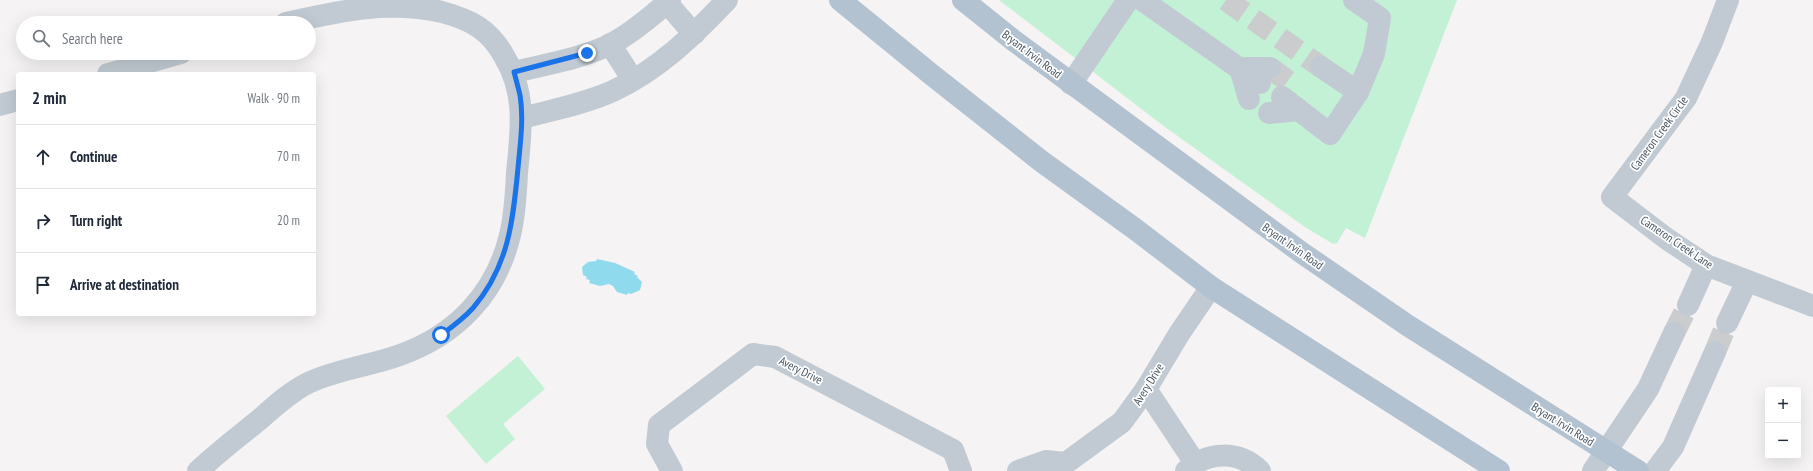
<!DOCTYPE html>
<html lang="en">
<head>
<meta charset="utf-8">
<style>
  :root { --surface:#fff; --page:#f6f6f7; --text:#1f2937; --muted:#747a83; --line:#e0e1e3 }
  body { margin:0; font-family:"PT Sans Narrow",sans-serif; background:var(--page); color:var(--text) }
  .controls { position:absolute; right:12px; bottom:12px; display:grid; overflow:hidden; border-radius:4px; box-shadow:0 4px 16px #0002 }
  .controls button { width:36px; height:36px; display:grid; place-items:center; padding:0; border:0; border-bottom:1px solid var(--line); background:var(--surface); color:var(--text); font:20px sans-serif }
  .stop { position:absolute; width:12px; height:12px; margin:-9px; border:3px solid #1a73e8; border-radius:50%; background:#fff }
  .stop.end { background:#1a73e8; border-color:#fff; box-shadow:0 1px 4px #0008 }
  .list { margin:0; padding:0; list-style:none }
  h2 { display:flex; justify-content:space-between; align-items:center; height:52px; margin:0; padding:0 16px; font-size:17px }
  h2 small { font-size:13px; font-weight:400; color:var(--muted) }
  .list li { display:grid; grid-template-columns:26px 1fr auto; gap:12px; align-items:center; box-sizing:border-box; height:64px; padding:0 16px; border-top:1px solid var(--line) }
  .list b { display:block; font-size:15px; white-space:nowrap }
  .list em { font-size:13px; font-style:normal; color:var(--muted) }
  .icon { flex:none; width:22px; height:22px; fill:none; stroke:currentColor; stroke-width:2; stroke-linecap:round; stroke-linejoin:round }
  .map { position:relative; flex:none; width:1813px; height:471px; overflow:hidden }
  .search { position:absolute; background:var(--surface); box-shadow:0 4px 16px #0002; left:16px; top:16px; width:300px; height:44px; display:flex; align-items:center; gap:10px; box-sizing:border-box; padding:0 14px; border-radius:22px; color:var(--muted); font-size:15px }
  .panel { position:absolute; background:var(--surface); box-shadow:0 4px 16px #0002; left:16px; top:72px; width:300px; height:244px; border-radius:4px }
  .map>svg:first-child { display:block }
  .green { fill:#c3f1d5 }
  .water { fill:#90daee }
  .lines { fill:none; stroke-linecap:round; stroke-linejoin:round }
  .minor-tunnel { stroke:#caccce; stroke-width:22; stroke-dasharray:22 11; stroke-linecap:butt }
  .minor { stroke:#c1cad2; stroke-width:22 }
  .major { stroke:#b3c2d1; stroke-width:22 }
  .route { stroke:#1a73e8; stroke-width:5 }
  .labels { text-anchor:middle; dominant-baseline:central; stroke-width:3.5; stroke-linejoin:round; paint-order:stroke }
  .street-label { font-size:12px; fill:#4a5661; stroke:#fff }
</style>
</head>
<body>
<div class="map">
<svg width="1813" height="471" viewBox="0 0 1813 471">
  <rect width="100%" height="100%" fill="#f5f3f3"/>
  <!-- green -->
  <g class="green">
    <polygon points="999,0 1457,0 1365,238 1346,228 1337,243 1333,244 1305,227 1165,127"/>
    <polygon points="518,356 545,389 503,424 515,439 486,464 446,416"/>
  </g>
  <!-- water -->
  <polygon class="water" points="597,259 615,263 635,272 634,274 638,276 637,277 642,282 640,290 631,294 628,293 627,295 617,292 613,286 609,284 600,286 589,283 590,280 586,279 587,277 583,275 582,267 588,262 596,261"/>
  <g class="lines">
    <!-- minor-tunnel -->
    <g class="minor-tunnel">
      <polyline points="1226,0 1321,67"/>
      <polyline points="1270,68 1292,84"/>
      <polyline points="1674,333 1688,305"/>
      <polyline points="1715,352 1727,323"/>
    </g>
    <!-- minor -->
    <g class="minor">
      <polyline points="1142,0 1260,83"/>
      <polyline points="1728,0 1712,42 1686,98 1612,197 1667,239 1706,265 1813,306"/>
      <polyline points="667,3 694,34"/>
      <polyline points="610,44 633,80"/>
      <polyline points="1321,67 1358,92"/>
      <polyline points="1240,68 1249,99"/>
      <polyline points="1240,68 1270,68"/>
      <path d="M514,72c32,-8 67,-13 97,-28 21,-11 41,-28 59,-44"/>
      <polyline points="108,74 181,53"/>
      <polyline points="1071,84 1128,0"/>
      <polyline points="1282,97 1330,134 1358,92 1374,54 1380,18 1354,0"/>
      <polyline points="0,105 18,100"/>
      <polyline points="1269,113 1299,110"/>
      <path d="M522,118c30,-8 62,-14 91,-27 45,-21 80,-55 114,-91"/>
      <polyline points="1688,305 1706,265"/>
      <polyline points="1727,323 1747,281"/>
      <polyline points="1146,389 1195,463"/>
      <path d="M198,471c19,-18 40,-34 61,-51 15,-13 31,-28 49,-37 29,-14 62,-17 92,-28 56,-20 96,-61 110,-120 5,-20 6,-42 7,-62 4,-43 10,-79 -13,-117 -15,-27 -33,-36 -62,-44 -55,-12 -102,-1 -156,11"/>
      <polyline points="672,471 657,444 659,425 753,354 775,357 953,450 961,471"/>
      <polyline points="1018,471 1046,461 1065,463"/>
      <polyline points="1055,471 1122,422 1146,389 1179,334 1211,287"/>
      <path d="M1186,471c21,-20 53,-21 74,0"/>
      <polyline points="1593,471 1648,389 1674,333"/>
      <polyline points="1655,471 1673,447 1715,352"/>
    </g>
    <!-- major -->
    <g class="major">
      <polyline points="840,0 932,75 1041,161 1135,229 1211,287 1499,471"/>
      <polyline points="963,0 1013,40 1302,253 1407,325 1638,471"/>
    </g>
  </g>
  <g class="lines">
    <!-- route -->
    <path class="route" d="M441,335c11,-8 23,-17 32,-27 36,-42 40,-88 45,-140 2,-23 6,-49 2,-73 -2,-8 -4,-16 -6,-23l73,-19"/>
  </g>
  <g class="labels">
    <!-- street labels -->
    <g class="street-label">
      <text transform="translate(1032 54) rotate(37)">Bryant Irvin Road</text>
      <text transform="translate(1659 133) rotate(-54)">Cameron Creek Circle</text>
      <text transform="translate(1677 242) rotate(34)">Cameron Creek Lane</text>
      <text transform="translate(1293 246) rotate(35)">Bryant Irvin Road</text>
      <text transform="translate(801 370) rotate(27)">Avery Drive</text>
      <text transform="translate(1148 384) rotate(-58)">Avery Drive</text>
      <text transform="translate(1563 424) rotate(32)">Bryant Irvin Road</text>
    </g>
  </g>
</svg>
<div class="controls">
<button>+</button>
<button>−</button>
</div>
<div class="stop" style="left:441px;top:335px"></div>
<div class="stop end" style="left:587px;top:53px"></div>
<div class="search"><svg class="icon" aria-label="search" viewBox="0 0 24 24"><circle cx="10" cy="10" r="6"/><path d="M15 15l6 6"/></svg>Search here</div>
<section class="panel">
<h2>2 min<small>Walk · 90 m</small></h2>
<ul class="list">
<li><svg class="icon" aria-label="ahead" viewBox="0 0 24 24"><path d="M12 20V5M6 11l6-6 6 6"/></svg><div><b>Continue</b></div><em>70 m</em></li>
<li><svg class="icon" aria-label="right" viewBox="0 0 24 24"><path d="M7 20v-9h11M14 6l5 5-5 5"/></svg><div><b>Turn right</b></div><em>20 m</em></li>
<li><svg class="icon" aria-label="arrive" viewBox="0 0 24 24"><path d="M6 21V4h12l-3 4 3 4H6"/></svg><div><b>Arrive at destination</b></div></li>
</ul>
</section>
</div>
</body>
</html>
